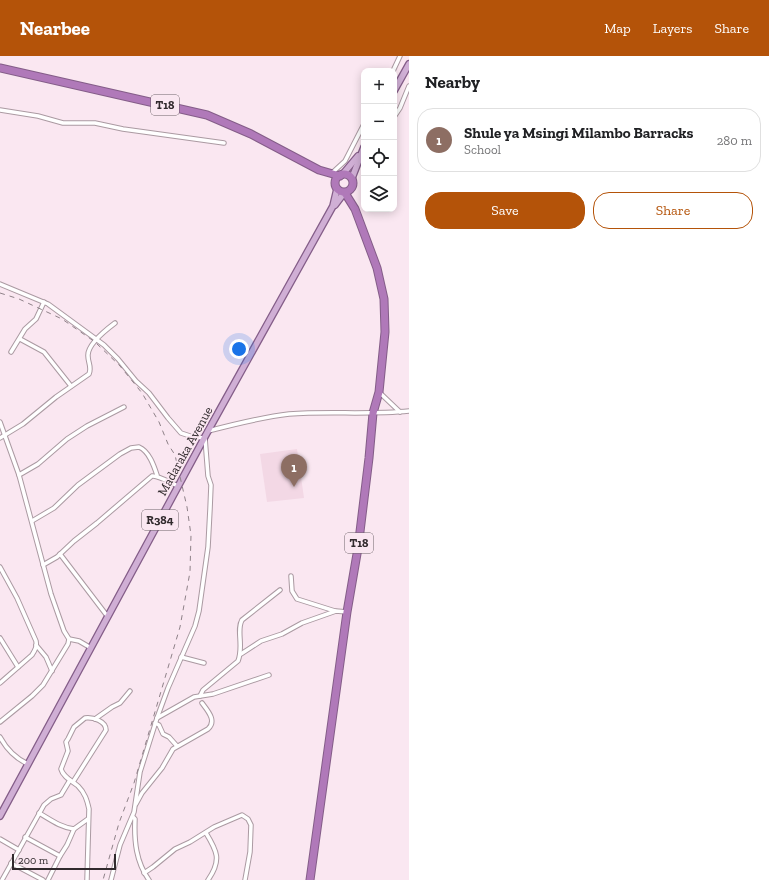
<!DOCTYPE html>
<html lang="en">
<head>
<meta charset="utf-8">
<style>
  :root { --surface:#fff; --page:#f2f2f2; --text:#202124; --muted:#757577; --line:#e0e0e0; --accent:#b45309 }
  body { margin:0; font-family:"Zilla Slab",serif; background:var(--page); color:var(--text) }
  .controls { position:absolute; right:12px; top:12px; display:grid; overflow:hidden; border-radius:8px; box-shadow:0 2px 10px #0003 }
  .controls button { width:36px; height:36px; display:grid; place-items:center; padding:0; border:0; border-bottom:1px solid var(--line); background:var(--surface); color:var(--text); font:20px sans-serif }
  .scale { position:absolute; left:12px; bottom:10px; width:104px; box-sizing:border-box; padding-left:4px; border:2px solid #312a2d; border-top:0; font-size:11px; line-height:14px; white-space:nowrap; color:#312a2d; -webkit-text-stroke:3px #fae7f1; paint-order:stroke }
  .you { position:absolute; left:239px; top:293px; width:14px; height:14px; margin:-10px; border:3px solid #fff; border-radius:50%; background:#1a73e8; box-shadow:0 0 0 6px #1a73e833 }
  .badge { display:grid; place-items:center; width:26px; height:26px; border-radius:50%; background:var(--accent); color:#fff; font-size:13px; font-weight:700 }
  .pin { position:absolute; translate:-50% -33px; filter:drop-shadow(0 1px 2px #0008) }
  .pin::after { content:''; position:absolute; top:21px; width:14px; height:12px; background:inherit; clip-path:polygon(0 0,100% 0,50% 100%) }
  .list { margin:0; padding:0; list-style:none }
  h2 { display:flex; justify-content:space-between; align-items:center; height:52px; margin:0; padding:0 16px; font-size:17px }
  h2 small { font-size:13px; font-weight:400; color:var(--muted) }
  .list li { display:grid; grid-template-columns:26px 1fr auto; gap:12px; align-items:center; box-sizing:border-box; height:64px; margin:0 8px 8px; padding:0 8px; border:1px solid var(--line); border-radius:16px }
  .list b { display:block; font-size:15px; white-space:nowrap }
  .list p { margin:0; font-size:13px; white-space:nowrap; color:var(--muted) }
  .list em { font-size:13px; font-style:normal; color:var(--muted) }
  .actions { display:flex; gap:8px; padding:12px 16px }
  .actions a { flex:1; padding:9px 0; border:1px solid var(--accent); border-radius:16px; text-align:center; font-size:14px; color:var(--accent) }
  .actions .main { background:var(--accent); color:#fff }
  .icon { flex:none; width:22px; height:22px; fill:none; stroke:currentColor; stroke-width:2; stroke-linecap:round; stroke-linejoin:round }
  .map { position:relative; flex:none; width:409px; height:824px; overflow:hidden }
  header { display:flex; align-items:center; gap:24px; box-sizing:border-box; height:56px; padding:0 20px; background:var(--accent); color:#fff }
  header strong { font-size:19px }
  nav { display:flex; gap:22px; margin-inline-start:auto; font-size:14px }
  main { display:flex }
  aside { flex:1; background:var(--surface) }
  .map>svg:first-child { display:block }
  .built { fill:#f3d8e5 }
  .lines { fill:none; stroke-linecap:round; stroke-linejoin:round }
  .street-casing { stroke:#ab9aa2; stroke-width:5.5 }
  .primary-casing { stroke:#845d88; stroke-width:8 }
  .highway-casing { stroke:#845d88; stroke-width:9 }
  .street { stroke:#fff; stroke-width:3.5 }
  .primary { stroke:#d0afd5; stroke-width:5.5 }
  .highway { stroke:#b079b9; stroke-width:7 }
  .rail { stroke:#8e8188; stroke-width:1; stroke-dasharray:5 5; stroke-linecap:butt }
  .labels { text-anchor:middle; dominant-baseline:central; stroke-width:3.5; stroke-linejoin:round; paint-order:stroke }
  .shield { fill:#fae7f1; stroke:#6d6368; stroke-width:1 }
  .shield-label { font-size:12px; font-weight:bold; fill:#312a2d }
  .street-label { font-size:13px; fill:#312a2d; stroke:#fae7f1 }
</style>
</head>
<body>
<header>
<strong>Nearbee</strong>
<nav><a>Map</a><a>Layers</a><a>Share</a></nav>
</header>
<main>
<div class="map">
<svg width="409" height="824" viewBox="0 0 409 824">
  <rect width="100%" height="100%" fill="#fae7f1"/>
  <!-- built -->
  <polygon class="built" points="297,393 304,442 267,446 260,398"/>
  <g class="lines">
    <!-- street casing -->
    <g class="street-casing">
      <g id="street">
        <polyline points="393,15 400,0"/>
        <polyline points="0,54 38,60 63,67 95,67 123,73 224,87"/>
        <polyline points="394,61 400,52 409,30"/>
        <polyline points="332,117 345,105 364,68"/>
        <polyline points="0,228 48,248 104,289 118,303 136,325 149,337 168,362 181,377 193,381 205,382 208,420 211,429 210,453 208,491 199,555 195,570 168,632 157,662 140,716 134,756 120,789 111,824"/>
        <polyline points="20,283 44,296 71,330"/>
        <polyline points="11,296 25,273 36,263 44,246"/>
        <polyline points="379,336 400,356"/>
        <polyline points="0,366 19,419 51,538 64,575 69,583 79,585 91,592"/>
        <path d="M208,375c27,-7 54,-14 81,-17 40,-3 80,1 120,-3"/>
        <path d="M0,382l23,-14 33,-27 33,-23c3,-7 -1,-11 -1,-18 -1,-12 19,-27 27,-33"/>
        <polyline points="19,419 38,408 67,383 87,370 124,351"/>
        <path d="M32,465l22,-13 24,-23 42,-31 11,-6 8,-1c10,4 15,19 18,28"/>
        <polyline points="60,498 108,561"/>
        <path d="M43,509l14,-8 17,-16 23,-18 55,-47c6,-1 19,7 26,10"/>
        <path d="M0,511l17,31 19,43c1,6 -1,9 -4,14l-32,28"/>
        <polyline points="291,520 292,535 297,543 335,555"/>
        <polyline points="0,582 18,611"/>
        <polyline points="36,589 46,601 52,615"/>
        <polyline points="241,598 261,585 282,578 302,567 336,555 347,556"/>
        <polyline points="181,601 204,607"/>
        <path d="M200,640l3,-6 35,-29c6,-15 -2,-31 4,-41l38,-30"/>
        <polyline points="157,662 194,641 213,638 269,619"/>
        <polyline points="95,663 112,651 120,647 130,635"/>
        <polyline points="0,666 32,640 43,629 68,588 69,583"/>
        <polyline points="155,667 159,669 163,678 169,681 177,690"/>
        <path d="M0,681c7,13 15,21 28,27"/>
        <path d="M73,726l33,-52c0,-9 -13,-13 -21,-12l-11,9 -6,12 -2,3 2,9 -7,18c2,8 11,12 17,17 7,7 9,14 11,23l-2,71"/>
        <path d="M136,748l6,-11 20,-25 11,-19 35,-20c9,-8 0,-18 -6,-26"/>
        <path d="M39,757c12,7 21,14 35,16l14,-10"/>
        <path d="M133,761l2,2c-1,22 1,43 14,61"/>
        <path d="M206,777c11,18 16,27 2,47"/>
        <polyline points="25,781 60,800"/>
        <polyline points="0,783 19,794"/>
        <polyline points="11,807 43,824"/>
        <polyline points="144,817 153,811 175,793 190,786 214,771 242,759 248,763 251,769 250,796 245,824"/>
        <polyline points="2,824 44,749 51,743 61,739 70,724"/>
        <polyline points="48,824 60,800 67,789 74,773"/>
      </g>
    </g>
    <!-- primary casing -->
    <g class="primary-casing">
      <g id="primary">
        <polyline points="394,35 409,8"/>
        <polyline points="342,119 358,100"/>
        <polyline points="352,122 364,91"/>
        <polyline points="335,149 344,137"/>
        <polyline points="0,760 208,375 333,150 337,133"/>
      </g>
    </g>
    <!-- highway casing -->
    <g class="highway-casing">
      <g id="highway">
        <polyline points="0,12 207,59 251,78 319,114 340,120"/>
        <circle cx="344" cy="127" r="9"/>
        <polyline points="310,824 347,556 358,492 369,402 373,357 379,336 385,276 384,243 377,212 355,153 345,137"/>
      </g>
    </g>
    <!-- street -->
    <use href="#street" class="street"/>
    <!-- primary -->
    <use href="#primary" class="primary"/>
    <!-- highway -->
    <use href="#highway" class="highway"/>
    <!-- rail -->
    <polyline class="rail" points="0,237 19,243 62,263 95,286 120,310 142,337 159,366 168,388 175,399 187,451 191,479 190,516 180,571 134,727 119,767 103,824"/>
  </g>
  <g class="labels">
    <!-- shield labels -->
    <g class="shield">
      <rect x="151" y="39" width="28" height="20" rx="3"/>
      <rect x="142" y="454" width="36" height="20" rx="3"/>
      <rect x="345" y="477" width="28" height="20" rx="3"/>
    </g>
    <g class="shield-label">
      <text x="165" y="49">T18</text>
      <text x="160" y="464">R384</text>
      <text x="359" y="487">T18</text>
    </g>
    <!-- street labels -->
    <g class="street-label">
      <text transform="translate(185 395) rotate(-61)">Madaraka Avenue</text>
    </g>
  </g>
</svg>
<div class="controls">
<button>+</button>
<button>−</button>
<button><svg class="icon" aria-label="locate" viewBox="0 0 24 24"><circle cx="12" cy="12" r="6"/><path d="M12 2v4M12 18v4M2 12h4M18 12h4"/></svg></button>
<button><svg class="icon" aria-label="layers" viewBox="0 0 24 24"><path d="M12 4l9 5-9 5-9-5zM3 14l9 5 9-5"/></svg></button>
</div>
<div class="scale">200 m</div>
<div class="you"></div>
<div class="pin badge" style="left:294px;top:431px;background:#8d6e63">1</div>
</div>
<aside>
<h2>Nearby<small></small></h2>
<ul class="list">
<li><span class="badge" style="background:#8d6e63">1</span><div><b>Shule ya Msingi Milambo Barracks</b><p>School</p></div><em>280 m</em></li>
</ul>
<div class="actions"><a class="main">Save</a><a>Share</a></div>
</aside>
</main>
</body>
</html>
